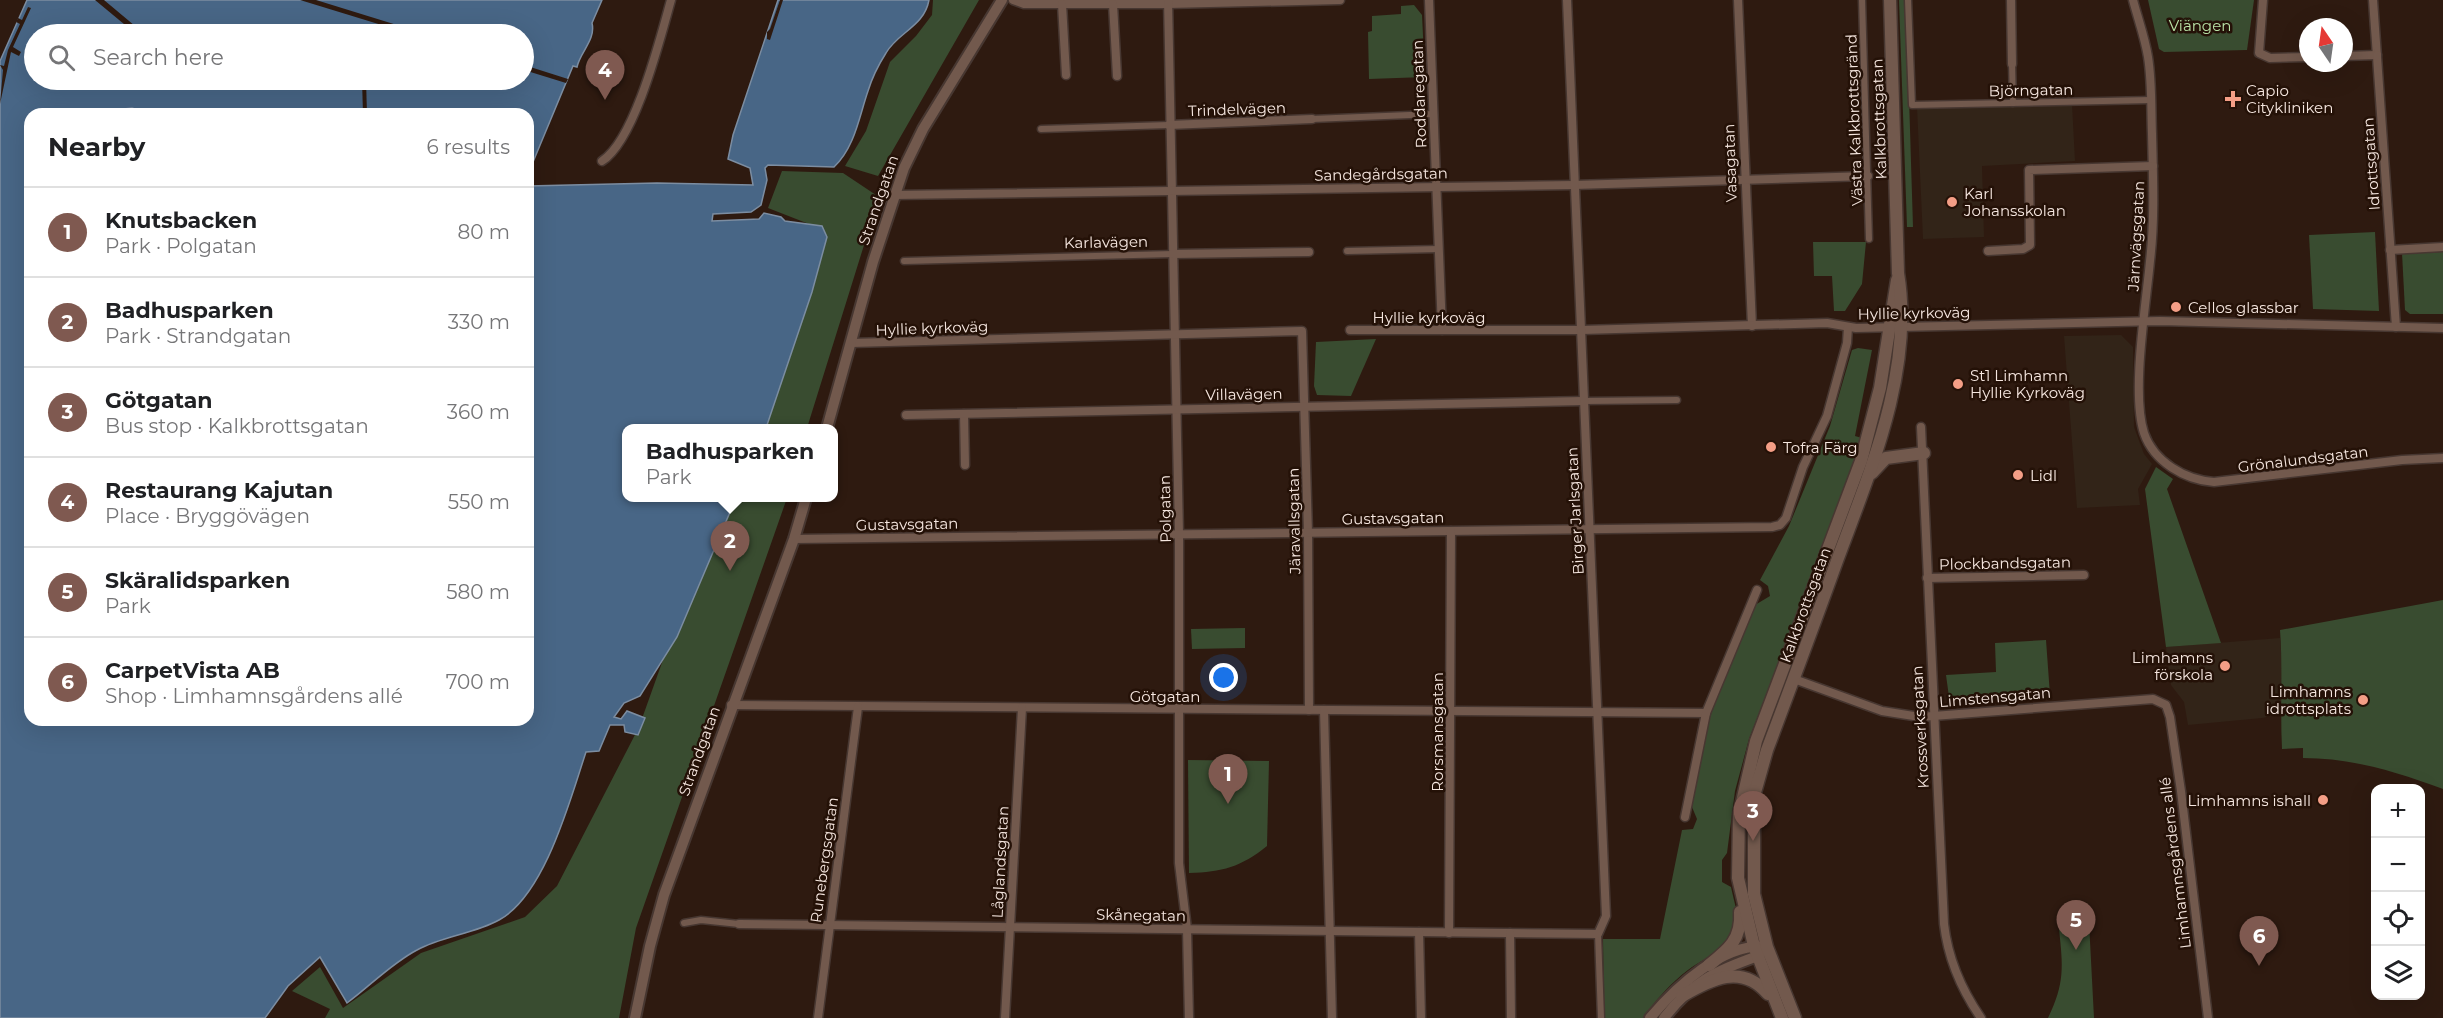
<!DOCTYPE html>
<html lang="en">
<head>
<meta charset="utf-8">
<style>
  :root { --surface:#fff; --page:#f6f6f6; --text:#202124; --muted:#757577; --line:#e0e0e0; --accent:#7f5950 }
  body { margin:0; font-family:Montserrat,sans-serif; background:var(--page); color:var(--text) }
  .controls { position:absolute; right:18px; bottom:18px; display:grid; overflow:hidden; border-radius:12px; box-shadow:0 6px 24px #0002 }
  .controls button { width:54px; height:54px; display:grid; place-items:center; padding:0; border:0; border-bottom:2px solid var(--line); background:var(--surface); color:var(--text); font:30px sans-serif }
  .compass { position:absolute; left:2299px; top:18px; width:54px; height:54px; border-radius:50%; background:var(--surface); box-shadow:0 6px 24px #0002; rotate:347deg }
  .you { position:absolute; left:1224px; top:678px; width:21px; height:21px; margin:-15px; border:4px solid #fff; border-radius:50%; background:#1a73e8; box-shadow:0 0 0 9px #1a73e833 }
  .badge { display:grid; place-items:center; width:39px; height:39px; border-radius:50%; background:var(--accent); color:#fff; font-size:20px; font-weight:700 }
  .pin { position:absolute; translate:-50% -50px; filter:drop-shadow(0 2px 3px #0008) }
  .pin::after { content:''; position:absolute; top:32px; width:21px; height:18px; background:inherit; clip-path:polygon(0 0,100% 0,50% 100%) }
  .popup { position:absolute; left:622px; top:424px; width:216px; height:78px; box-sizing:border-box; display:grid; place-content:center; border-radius:12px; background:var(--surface); filter:drop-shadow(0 2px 4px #0005); font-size:20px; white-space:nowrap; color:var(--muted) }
  .popup b { font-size:22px; color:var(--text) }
  .popup::after { content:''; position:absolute; left:50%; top:100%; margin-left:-12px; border:12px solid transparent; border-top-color:var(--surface) }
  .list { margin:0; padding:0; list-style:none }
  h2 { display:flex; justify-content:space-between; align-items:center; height:78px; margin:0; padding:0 24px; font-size:26px }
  h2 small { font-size:20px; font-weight:400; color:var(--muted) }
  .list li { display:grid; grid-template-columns:39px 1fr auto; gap:18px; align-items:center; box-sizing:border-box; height:90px; padding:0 24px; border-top:2px solid var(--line) }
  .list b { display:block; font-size:22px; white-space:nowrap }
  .list p { margin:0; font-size:20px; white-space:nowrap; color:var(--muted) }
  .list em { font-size:20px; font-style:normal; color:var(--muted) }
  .icon { flex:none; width:33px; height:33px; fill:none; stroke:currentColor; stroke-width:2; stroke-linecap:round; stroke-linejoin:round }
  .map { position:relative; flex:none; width:2443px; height:1018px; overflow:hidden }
  .search { position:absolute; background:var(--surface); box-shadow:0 6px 24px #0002; left:24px; top:24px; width:510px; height:66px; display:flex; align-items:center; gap:15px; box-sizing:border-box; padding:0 21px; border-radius:33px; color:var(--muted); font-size:22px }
  .panel { position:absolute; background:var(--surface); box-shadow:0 6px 24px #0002; left:24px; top:108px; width:510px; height:618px; border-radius:18px }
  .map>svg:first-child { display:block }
  .education { fill:#322418 }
  .green { fill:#394c30 }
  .water { fill:#486686; stroke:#7c8da1; stroke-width:1.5; fill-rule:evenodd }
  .pier { fill:#2e1a10 }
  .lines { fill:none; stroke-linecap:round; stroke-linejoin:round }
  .pedestrian-casing { stroke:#473731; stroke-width:9 }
  .minor-casing { stroke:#473731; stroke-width:11 }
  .tertiary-casing { stroke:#473731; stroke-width:14 }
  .secondary-casing { stroke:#473731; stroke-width:15 }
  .pedestrian { stroke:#72594d; stroke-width:6 }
  .minor { stroke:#72594d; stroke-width:8 }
  .tertiary { stroke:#72594d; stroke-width:10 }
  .secondary { stroke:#72594d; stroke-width:12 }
  .poi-dot { fill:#f49e86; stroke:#241107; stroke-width:2 }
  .labels { text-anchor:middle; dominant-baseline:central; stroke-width:5; stroke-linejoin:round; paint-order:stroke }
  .park-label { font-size:15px; fill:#b9e3a7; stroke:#241107 }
  .street-label { font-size:15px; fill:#f6e7e0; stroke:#241107 }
  .poi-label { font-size:15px; fill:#f6e7e0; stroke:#241107; text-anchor:start }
</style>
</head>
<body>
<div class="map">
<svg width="2443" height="1018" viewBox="0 0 2443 1018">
  <rect width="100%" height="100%" fill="#2e1a10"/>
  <!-- education -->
  <g class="education">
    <polygon points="2072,104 2075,161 1982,166 1984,237 1923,239 1917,107"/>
    <polygon points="2121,335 2133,347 2134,427 2144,454 2152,464 2138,489 2140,505 2077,508 2064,336"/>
    <polygon points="2280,638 2284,686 2281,714 2262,718 2188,725 2184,702 2171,685 2166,647"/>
  </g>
  <!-- green -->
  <g class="green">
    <polygon points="933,0 979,0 878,176 845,166 866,131 890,62 916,36 932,15"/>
    <polygon points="1899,0 1906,0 1913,227 1907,227"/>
    <polygon points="2148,0 2254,0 2247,50 2164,52 2159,49"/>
    <polygon points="1414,5 1422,15 1425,77 1369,79 1368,32 1372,31 1372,16 1401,14 1401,6"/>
    <polygon points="782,171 843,173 879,197 807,428 755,428 809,224 768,208"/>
    <polygon points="2375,232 2379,311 2313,309 2309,235"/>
    <polygon points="1813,242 1866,242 1862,284 1845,311 1834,311 1832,276 1814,276"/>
    <polygon points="2443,252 2443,314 2410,314 2405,310 2402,253"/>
    <polygon points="1376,339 1351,396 1317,395 1314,386 1316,342"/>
    <path d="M1858,348l14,2 -17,86 7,2 -9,35 -104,266 -14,52 -8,62 -5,7v22l9,5c2,10 6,22 6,32 -2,30 -29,36 -49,51 -16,12 -34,31 -44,48h-40l-1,-79h57l22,-109 11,-1 4,-10 -5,-12 20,-100 43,-102 15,-9 -2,-10 -8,-6 29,-54 41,-100 22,-76z"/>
    <polygon points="2156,467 2173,479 2167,489 2221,643 2166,647 2145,489"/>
    <polygon points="728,498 787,498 636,928 619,1018 325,1018 330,1009 292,991 320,967 343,1008 421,953 525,917 557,886 639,727 679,615"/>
    <path d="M2443,600v189c-46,-17 -91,-31 -140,-31v-10l-21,1c-2,-40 1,-79 -2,-119z"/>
    <polygon points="1245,628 1245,648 1192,649 1191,629"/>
    <polygon points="2046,640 2050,695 1957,701 1949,697 1946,675 1996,672 1995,643"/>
    <path d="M1188,760l81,1 -2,85c-26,21 -45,26 -78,27z"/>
    <path d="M2089,922l5,96h-46c17,-35 15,-51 11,-89z"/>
  </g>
  <!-- water -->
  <path class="water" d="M27,0h575l-10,23c4,17 -12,29 -15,44l-4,-1 -40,96h-5v-48h-378l-18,-6 -17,2 -3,4h-82v606h498v-534l129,-3 96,2 -3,-17 -22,-9 5,-24 45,-135h151c-5,27 -31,32 -43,53 -7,11 -14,25 -18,38 -9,26 -13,56 -34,76l-66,-2 -3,3 2,12 -6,25 -10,7 -38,2 -1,7 47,-2 5,-6 17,4 4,4 37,5 5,11 -15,55 -46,136h-140v70h110l-59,139 -37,59 -16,7 -10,14 7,2 6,-8 18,7 -7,17 -13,-3 -1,-7h-14l-11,26 -13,1c-16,48 -41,143 -87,168 -25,14 -57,16 -82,30 -25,13 -47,36 -70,53l-27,-46 -32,29 -23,32h-265v-957zM34,34h490v46h-490z"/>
  <!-- pier -->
  <g class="pier">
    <polygon points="95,0 104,0 141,31 136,34"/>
    <polygon points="300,0 316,0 426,34 411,34"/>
    <polygon points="780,0 783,0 770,40 767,39 767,32 770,29"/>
    <polygon points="28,7 31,8 13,47 21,52 19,56 11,52 0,104 3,70 0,65 4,66 8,50 20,24 16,22 18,18 22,20"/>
    <polygon points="524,65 568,79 566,83 524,70"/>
    <polygon points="362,80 366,80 367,114 363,114"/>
  </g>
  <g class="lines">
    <!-- pedestrian casing -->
    <g class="pedestrian-casing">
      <g id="pedestrian">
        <polyline points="1862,0 1869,239"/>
        <polyline points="1908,0 1912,105 2151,100"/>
        <polyline points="2012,64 2013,103"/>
        <polyline points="1312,119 1434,114"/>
        <polyline points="1041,129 1169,125"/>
        <polyline points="1347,251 1439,249"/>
        <polyline points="904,261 1173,254"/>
        <polyline points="1583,401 1677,400"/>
        <polyline points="684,923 701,920 739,924"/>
        <polyline points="1598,934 1601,1018"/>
      </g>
    </g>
    <!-- minor casing -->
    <g class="minor-casing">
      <g id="minor">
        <polyline points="1013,0 1024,4 1168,4 1340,0"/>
        <polyline points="1168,0 1179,534 1179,863 1187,929 1189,1018"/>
        <polyline points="1429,0 1442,330"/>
        <polyline points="1738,0 1752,326"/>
        <polyline points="2011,0 2012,64"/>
        <path d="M2133,0c5,19 12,38 15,57 4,25 3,52 4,77 1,42 3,85 -2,127 -4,44 -19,132 -6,172 10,29 41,47 70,49l188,-22 41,-2"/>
        <polyline points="2263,0 2259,53 2270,58 2308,57"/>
        <polyline points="2373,0 2396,327"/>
        <polyline points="1062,4 1066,75"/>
        <polyline points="1113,4 1117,76"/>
        <polyline points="2344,56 2377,55"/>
        <polyline points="1169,125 1312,119"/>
        <path d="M602,161c33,-21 58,-122 69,-161"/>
        <polyline points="893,195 1574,185 1868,176"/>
        <polyline points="2390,250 2443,247"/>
        <polyline points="1988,251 2023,249 2030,245 2029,170 2153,166"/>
        <polyline points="1173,254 1309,252"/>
        <polyline points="1350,330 1582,330 1827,323 1856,328 2160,321 2443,328"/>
        <polyline points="851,343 1302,331 1308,533 1309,710"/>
        <polyline points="964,414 965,465"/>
        <polyline points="906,415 1583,401"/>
        <path d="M1921,427l23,497c4,35 17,65 37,94"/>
        <polyline points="794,539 1772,527 1780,525 1786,518 1803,467 1827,416 1847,343 1848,327"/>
        <polyline points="1927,578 2084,575"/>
        <polyline points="1794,679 1882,711 1920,717 2153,699 2166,705 2170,717 2181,791 2208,1018"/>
        <polyline points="731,705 1706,713"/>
        <polyline points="1324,710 1332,1018"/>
        <polyline points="1685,817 1706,713 1757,590"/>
        <polyline points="739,924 1598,934 1606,916 1567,0"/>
        <polyline points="1419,932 1421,1018"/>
        <polyline points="1449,933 1451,531"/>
        <polyline points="1510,933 1511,1018"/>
        <polyline points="818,1018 858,707"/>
        <polyline points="1005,1018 1022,708"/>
      </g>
    </g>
    <!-- tertiary casing -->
    <g class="tertiary-casing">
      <g id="tertiary">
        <polyline points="827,428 873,262 904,168 923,129 1002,0"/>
        <polyline points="635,1018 650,946 664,895 794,539 806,498"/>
        <path d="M1650,1018c26,-31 74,-76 117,-71"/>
        <path d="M1664,1018c28,-36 51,-47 94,-62l4,-4"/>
      </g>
    </g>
    <!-- secondary casing -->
    <g class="secondary-casing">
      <g id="secondary">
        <polyline points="1872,473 1886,458 1924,453"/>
        <path d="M1709,965c19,-15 33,-26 31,-53"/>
        <path d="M1682,996c29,-17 60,-33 86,-2"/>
        <polyline points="1782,1018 1754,946 1738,878 1739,815 1756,741 1861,461 1880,388 1897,280"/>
        <path d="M1795,1018l-28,-71 -13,-53v-98l13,-46c24,-64 48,-128 71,-192 33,-89 76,-189 60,-285l-8,-273"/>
      </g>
    </g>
    <!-- pedestrian -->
    <use href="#pedestrian" class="pedestrian"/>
    <!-- minor -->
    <use href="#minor" class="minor"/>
    <!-- tertiary -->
    <use href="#tertiary" class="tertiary"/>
    <!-- secondary -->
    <use href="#secondary" class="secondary"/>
  </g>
  <!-- markers -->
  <g class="poi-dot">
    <path d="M2230 90h6v6h6v6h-6v6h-6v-6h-6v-6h6z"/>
    <circle cx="1952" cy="202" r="6"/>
    <circle cx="2176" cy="307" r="6"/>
    <circle cx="1958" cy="384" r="6"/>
    <circle cx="1771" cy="447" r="6"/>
    <circle cx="2018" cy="475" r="6"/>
    <circle cx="2225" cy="666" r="6"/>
    <circle cx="2363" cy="700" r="6"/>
    <circle cx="2323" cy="800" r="6"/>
  </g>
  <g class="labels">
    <!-- park labels -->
    <g class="park-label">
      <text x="2200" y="25">Viängen</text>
    </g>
    <!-- street labels -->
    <g class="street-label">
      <text transform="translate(2031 90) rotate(-1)">Björngatan</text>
      <text transform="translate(1419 94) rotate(-92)">Roddaregatan</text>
      <text transform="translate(1237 109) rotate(-2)">Trindelvägen</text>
      <text transform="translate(1879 119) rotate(-92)">Kalkbrottsgatan</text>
      <text transform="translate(1854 120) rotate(-92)">Västra Kalkbrottsgränd</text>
      <text transform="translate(1730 163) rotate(-92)">Vasagatan</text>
      <text transform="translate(2371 164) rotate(-94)">Idrottsgatan</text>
      <text transform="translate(1381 174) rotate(-1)">Sandegårdsgatan</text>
      <text transform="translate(878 200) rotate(-71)">Strandgatan</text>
      <text transform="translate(2136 236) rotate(-87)">Järnvägsgatan</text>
      <text transform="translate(1106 242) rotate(-1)">Karlavägen</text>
      <text transform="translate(1914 313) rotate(-1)">Hyllie kyrkoväg</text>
      <text x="1429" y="317">Hyllie kyrkoväg</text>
      <text transform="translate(932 328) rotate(-2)">Hyllie kyrkoväg</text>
      <text transform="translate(1244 394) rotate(-1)">Villavägen</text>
      <text transform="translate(2303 459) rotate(-7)">Grönalundsgatan</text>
      <text transform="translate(1165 509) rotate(-91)">Polgatan</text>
      <text transform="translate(1575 511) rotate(-93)">Birger Jarlsgatan</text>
      <text transform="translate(1393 518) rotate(-1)">Gustavsgatan</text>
      <text transform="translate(1294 521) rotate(-91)">Järavallsgatan</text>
      <text transform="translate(907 524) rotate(-1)">Gustavsgatan</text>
      <text transform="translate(2005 563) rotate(-1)">Plockbandsgatan</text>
      <text transform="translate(1805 605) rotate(-70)">Kalkbrottsgatan</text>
      <text x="1165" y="696">Götgatan</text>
      <text transform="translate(1995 697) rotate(-5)">Limstensgatan</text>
      <text transform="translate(1920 727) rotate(-93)">Krossverksgatan</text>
      <text transform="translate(1437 732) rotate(-90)">Rorsmansgatan</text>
      <text transform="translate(699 751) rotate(-70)">Strandgatan</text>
      <text transform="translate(824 860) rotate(-82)">Runebergsgatan</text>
      <text transform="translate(1000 862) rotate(-87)">Låglandsgatan</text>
      <text transform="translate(2175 863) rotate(-97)">Limhamnsgårdens allé</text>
      <text transform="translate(1141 915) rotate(1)">Skånegatan</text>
    </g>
    <!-- poi labels -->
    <g class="poi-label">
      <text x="2246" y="90">Capio<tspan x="2246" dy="17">Citykliniken</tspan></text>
      <text x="1964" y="193">Karl<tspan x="1964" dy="17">Johansskolan</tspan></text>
      <text x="2188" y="307">Cellos glassbar</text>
      <text x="1970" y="375">St1 Limhamn<tspan x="1970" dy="17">Hyllie Kyrkoväg</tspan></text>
      <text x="1783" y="447">Tofra Färg</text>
      <text x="2030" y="475">Lidl</text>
      <text x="2213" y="657" text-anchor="end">Limhamns<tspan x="2213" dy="17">förskola</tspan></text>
      <text x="2351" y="691" text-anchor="end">Limhamns<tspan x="2351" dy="17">idrottsplats</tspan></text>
      <text x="2311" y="800" text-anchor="end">Limhamns ishall</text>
    </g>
  </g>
</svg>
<div class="controls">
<button>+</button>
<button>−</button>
<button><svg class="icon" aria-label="locate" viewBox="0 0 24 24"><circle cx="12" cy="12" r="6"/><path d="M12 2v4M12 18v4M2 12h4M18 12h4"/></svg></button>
<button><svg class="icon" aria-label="layers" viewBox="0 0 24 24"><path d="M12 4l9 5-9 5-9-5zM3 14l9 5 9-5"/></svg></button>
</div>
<svg class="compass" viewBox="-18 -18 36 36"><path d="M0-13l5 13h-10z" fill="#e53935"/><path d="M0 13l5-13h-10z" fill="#757577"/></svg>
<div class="you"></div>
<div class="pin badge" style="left:1228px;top:804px">1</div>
<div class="pin badge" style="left:730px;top:571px">2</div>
<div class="popup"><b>Badhusparken</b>Park</div>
<div class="pin badge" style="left:1753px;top:841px">3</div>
<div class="pin badge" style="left:605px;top:100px">4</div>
<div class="pin badge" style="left:2076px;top:950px">5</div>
<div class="pin badge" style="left:2259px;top:966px">6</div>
<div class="search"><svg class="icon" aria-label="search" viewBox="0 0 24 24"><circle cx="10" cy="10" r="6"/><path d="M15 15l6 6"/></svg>Search here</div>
<section class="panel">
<h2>Nearby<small>6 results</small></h2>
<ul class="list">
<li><span class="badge">1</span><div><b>Knutsbacken</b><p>Park · Polgatan</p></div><em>80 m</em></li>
<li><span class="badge">2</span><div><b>Badhusparken</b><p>Park · Strandgatan</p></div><em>330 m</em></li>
<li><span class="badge">3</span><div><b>Götgatan</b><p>Bus stop · Kalkbrottsgatan</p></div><em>360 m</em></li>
<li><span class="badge">4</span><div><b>Restaurang Kajutan</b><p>Place · Bryggövägen</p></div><em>550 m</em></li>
<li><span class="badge">5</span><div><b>Skäralidsparken</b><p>Park</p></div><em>580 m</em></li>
<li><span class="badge">6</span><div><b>CarpetVista AB</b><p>Shop · Limhamnsgårdens allé</p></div><em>700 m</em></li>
</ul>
</section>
</div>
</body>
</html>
